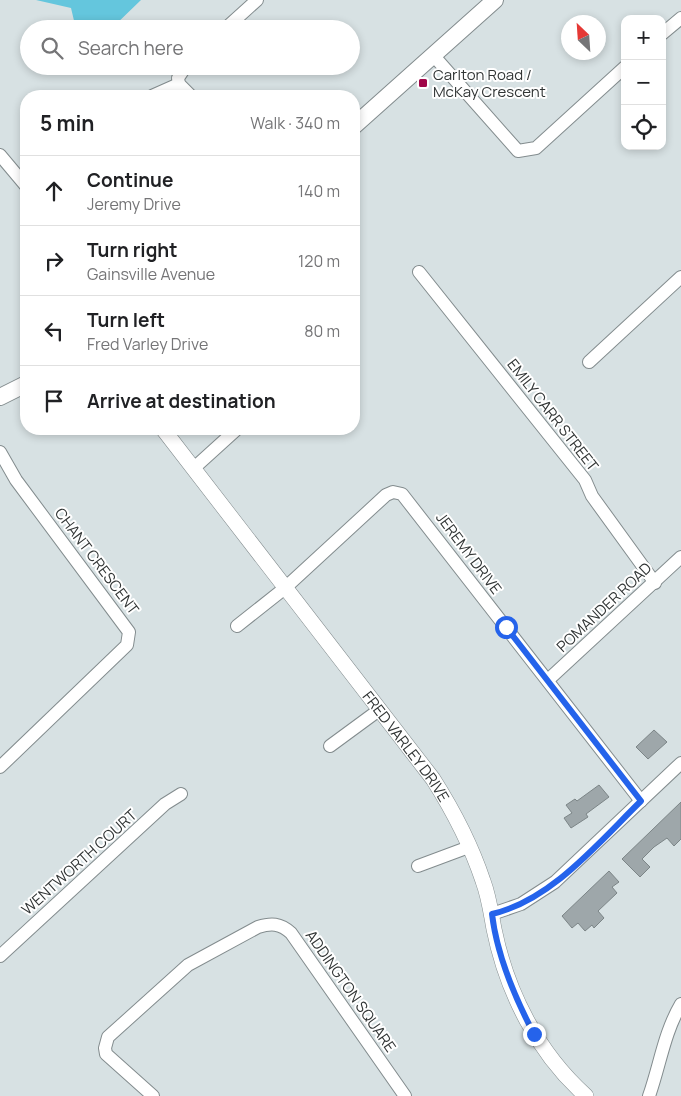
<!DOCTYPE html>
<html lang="en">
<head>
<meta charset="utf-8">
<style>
  :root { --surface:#fff; --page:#f2f2f2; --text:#202124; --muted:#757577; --line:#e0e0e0 }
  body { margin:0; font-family:Manrope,sans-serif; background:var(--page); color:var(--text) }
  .controls { position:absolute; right:15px; top:15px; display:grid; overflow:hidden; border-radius:10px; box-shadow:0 2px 8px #0003 }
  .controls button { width:45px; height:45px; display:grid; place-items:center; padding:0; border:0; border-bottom:1px solid var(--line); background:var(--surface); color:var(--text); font:25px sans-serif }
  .compass { position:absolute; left:561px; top:15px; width:45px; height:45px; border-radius:50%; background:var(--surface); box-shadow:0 2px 8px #0003; rotate:335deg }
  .stop { position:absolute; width:15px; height:15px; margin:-11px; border:4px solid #2563eb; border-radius:50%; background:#fff }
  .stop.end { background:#2563eb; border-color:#fff; box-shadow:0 1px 5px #0008 }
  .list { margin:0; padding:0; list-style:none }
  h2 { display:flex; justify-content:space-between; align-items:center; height:65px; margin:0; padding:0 20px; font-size:21px }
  h2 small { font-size:16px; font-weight:400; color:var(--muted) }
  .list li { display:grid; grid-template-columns:32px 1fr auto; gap:15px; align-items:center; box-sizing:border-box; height:70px; padding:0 20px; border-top:1px solid var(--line) }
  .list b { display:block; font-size:19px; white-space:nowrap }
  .list p { margin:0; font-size:16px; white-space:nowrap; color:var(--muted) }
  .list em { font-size:16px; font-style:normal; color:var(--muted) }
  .icon { flex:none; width:28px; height:28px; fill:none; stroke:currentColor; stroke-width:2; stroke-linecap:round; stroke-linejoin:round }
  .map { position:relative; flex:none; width:681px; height:1096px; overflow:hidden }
  .search { position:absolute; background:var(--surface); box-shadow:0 2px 8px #0003; left:20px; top:20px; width:340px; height:55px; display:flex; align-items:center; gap:12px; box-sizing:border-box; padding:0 18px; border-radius:28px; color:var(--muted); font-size:19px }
  .panel { position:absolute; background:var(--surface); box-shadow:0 2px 8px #0003; left:20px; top:90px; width:340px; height:345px; border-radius:20px }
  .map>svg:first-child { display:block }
  .green { fill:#64c6dd }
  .building { fill:#9ea7aa; stroke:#7c8587 }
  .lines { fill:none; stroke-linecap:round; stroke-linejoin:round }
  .minor-casing { stroke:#838c8e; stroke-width:14 }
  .tertiary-casing { stroke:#838c8e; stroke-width:16 }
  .secondary-casing { stroke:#838c8e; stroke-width:18 }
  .minor { stroke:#fff; stroke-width:12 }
  .tertiary { stroke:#fff; stroke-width:15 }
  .secondary { stroke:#fff; stroke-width:16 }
  .route { stroke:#2563eb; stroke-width:6 }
  .poi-dot { fill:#a00649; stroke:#fff; stroke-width:2 }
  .labels { text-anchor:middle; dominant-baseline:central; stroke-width:4; stroke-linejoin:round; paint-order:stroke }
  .poi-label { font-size:15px; fill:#313535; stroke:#fff; text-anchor:start }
  .street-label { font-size:15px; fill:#313535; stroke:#fff }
</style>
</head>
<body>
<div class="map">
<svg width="681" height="1096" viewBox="0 0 681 1096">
  <rect width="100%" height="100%" fill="#d7e1e3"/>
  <!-- green -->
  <polygon class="green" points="36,0 141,0 111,29 76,29 71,8"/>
  <!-- building -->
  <g class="building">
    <polygon points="654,730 667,742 648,759 636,747"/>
    <polygon points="599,785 609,797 586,814 588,817 571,828 564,818 572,813 566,805 575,799 577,801"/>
    <polygon points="681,802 681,839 674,846 667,838 654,847 642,859 650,867 640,877 622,859"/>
    <polygon points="609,871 619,882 612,887 617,893 598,911 604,918 594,928 592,925 585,931 578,923 572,928 562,916"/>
  </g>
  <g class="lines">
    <!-- minor casing -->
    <g class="minor-casing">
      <g id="minor">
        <polyline points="225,29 257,0"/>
        <polyline points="662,34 681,18"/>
        <polyline points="433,55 518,151 536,148 625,67"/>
        <polyline points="186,66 178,78 179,84 191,96"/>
        <polyline points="152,96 179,84"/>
        <polyline points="0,155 26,186"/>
        <polyline points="419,272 585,480 592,496 655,583"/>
        <polyline points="589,362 681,277"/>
        <polyline points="0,452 16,480 129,632 127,645 0,767"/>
        <polyline points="194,468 237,429"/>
        <polyline points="237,626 285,588 386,495 393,492 402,494 641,801"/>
        <polyline points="548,680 681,557"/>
        <polyline points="330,746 379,710"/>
        <polyline points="418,866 469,847"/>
        <polyline points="492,914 521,904 555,882 681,763"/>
        <polyline points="0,956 165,804 181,794"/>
        <path d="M153,1096l-47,-42 -1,-6 3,-11 80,-72 70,-38c13,-4 22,-4 33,6l114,163"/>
        <path d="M649,1096c11,-31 15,-63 32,-92"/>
      </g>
    </g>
    <!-- tertiary casing -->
    <g class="tertiary-casing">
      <g id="tertiary">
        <path id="s1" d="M163,429l270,350c21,33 38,66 50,102 6,16 8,32 11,48 13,64 44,124 92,167"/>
      </g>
    </g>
    <!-- secondary casing -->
    <g class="secondary-casing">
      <g id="secondary">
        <polyline points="354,126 495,0"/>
        <polyline points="0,397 26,384"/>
      </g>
    </g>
    <!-- minor -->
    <use href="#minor" class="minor"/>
    <!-- tertiary -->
    <use href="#tertiary" class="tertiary"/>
    <!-- secondary -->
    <use href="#secondary" class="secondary"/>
  </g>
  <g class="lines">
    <!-- route -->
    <path class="route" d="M506,627l135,174c-42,41 -89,99 -149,113 5,42 22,82 42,120"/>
  </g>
  <!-- markers -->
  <rect class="poi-dot" x="418" y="78" width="10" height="10" rx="2.5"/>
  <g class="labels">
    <!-- poi labels -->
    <g class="poi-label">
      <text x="433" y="74">Carlton Road /<tspan x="433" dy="17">McKay Crescent</tspan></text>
    </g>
    <!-- street labels -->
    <g class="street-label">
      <text transform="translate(553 415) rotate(52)">EMILY CARR STREET</text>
      <text transform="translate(469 553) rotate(53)">JEREMY DRIVE</text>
      <text transform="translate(97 561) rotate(53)">CHANT CRESCENT</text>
      <text transform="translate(604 607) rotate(-43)">POMANDER ROAD</text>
      <text stroke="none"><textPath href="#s1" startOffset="400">FRED VARLEY DRIVE</textPath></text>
      <text transform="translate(79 862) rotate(-42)">WENTWORTH COURT</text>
      <text transform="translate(351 991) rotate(55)">ADDINGTON SQUARE</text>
    </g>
  </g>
</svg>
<div class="controls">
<button>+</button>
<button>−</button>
<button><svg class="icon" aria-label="locate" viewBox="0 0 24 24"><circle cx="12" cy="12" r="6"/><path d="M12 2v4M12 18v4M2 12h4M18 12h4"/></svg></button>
</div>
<svg class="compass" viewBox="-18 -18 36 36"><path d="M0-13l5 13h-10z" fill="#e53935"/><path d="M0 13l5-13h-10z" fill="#757577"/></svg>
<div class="stop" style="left:506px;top:627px"></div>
<div class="stop end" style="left:534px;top:1034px"></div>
<div class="search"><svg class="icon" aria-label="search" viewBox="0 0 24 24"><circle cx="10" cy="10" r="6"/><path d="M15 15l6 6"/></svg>Search here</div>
<section class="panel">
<h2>5 min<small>Walk · 340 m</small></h2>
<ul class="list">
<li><svg class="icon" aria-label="ahead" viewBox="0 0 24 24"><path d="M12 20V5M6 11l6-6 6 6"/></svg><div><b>Continue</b><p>Jeremy Drive</p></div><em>140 m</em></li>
<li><svg class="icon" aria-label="right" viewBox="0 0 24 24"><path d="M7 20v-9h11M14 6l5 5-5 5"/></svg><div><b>Turn right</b><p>Gainsville Avenue</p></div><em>120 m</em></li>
<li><svg class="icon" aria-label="left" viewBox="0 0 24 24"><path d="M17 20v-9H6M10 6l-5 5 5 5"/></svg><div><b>Turn left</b><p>Fred Varley Drive</p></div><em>80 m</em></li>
<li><svg class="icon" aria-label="arrive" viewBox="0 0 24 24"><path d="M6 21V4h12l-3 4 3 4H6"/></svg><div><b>Arrive at destination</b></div></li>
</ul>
</section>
</div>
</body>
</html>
